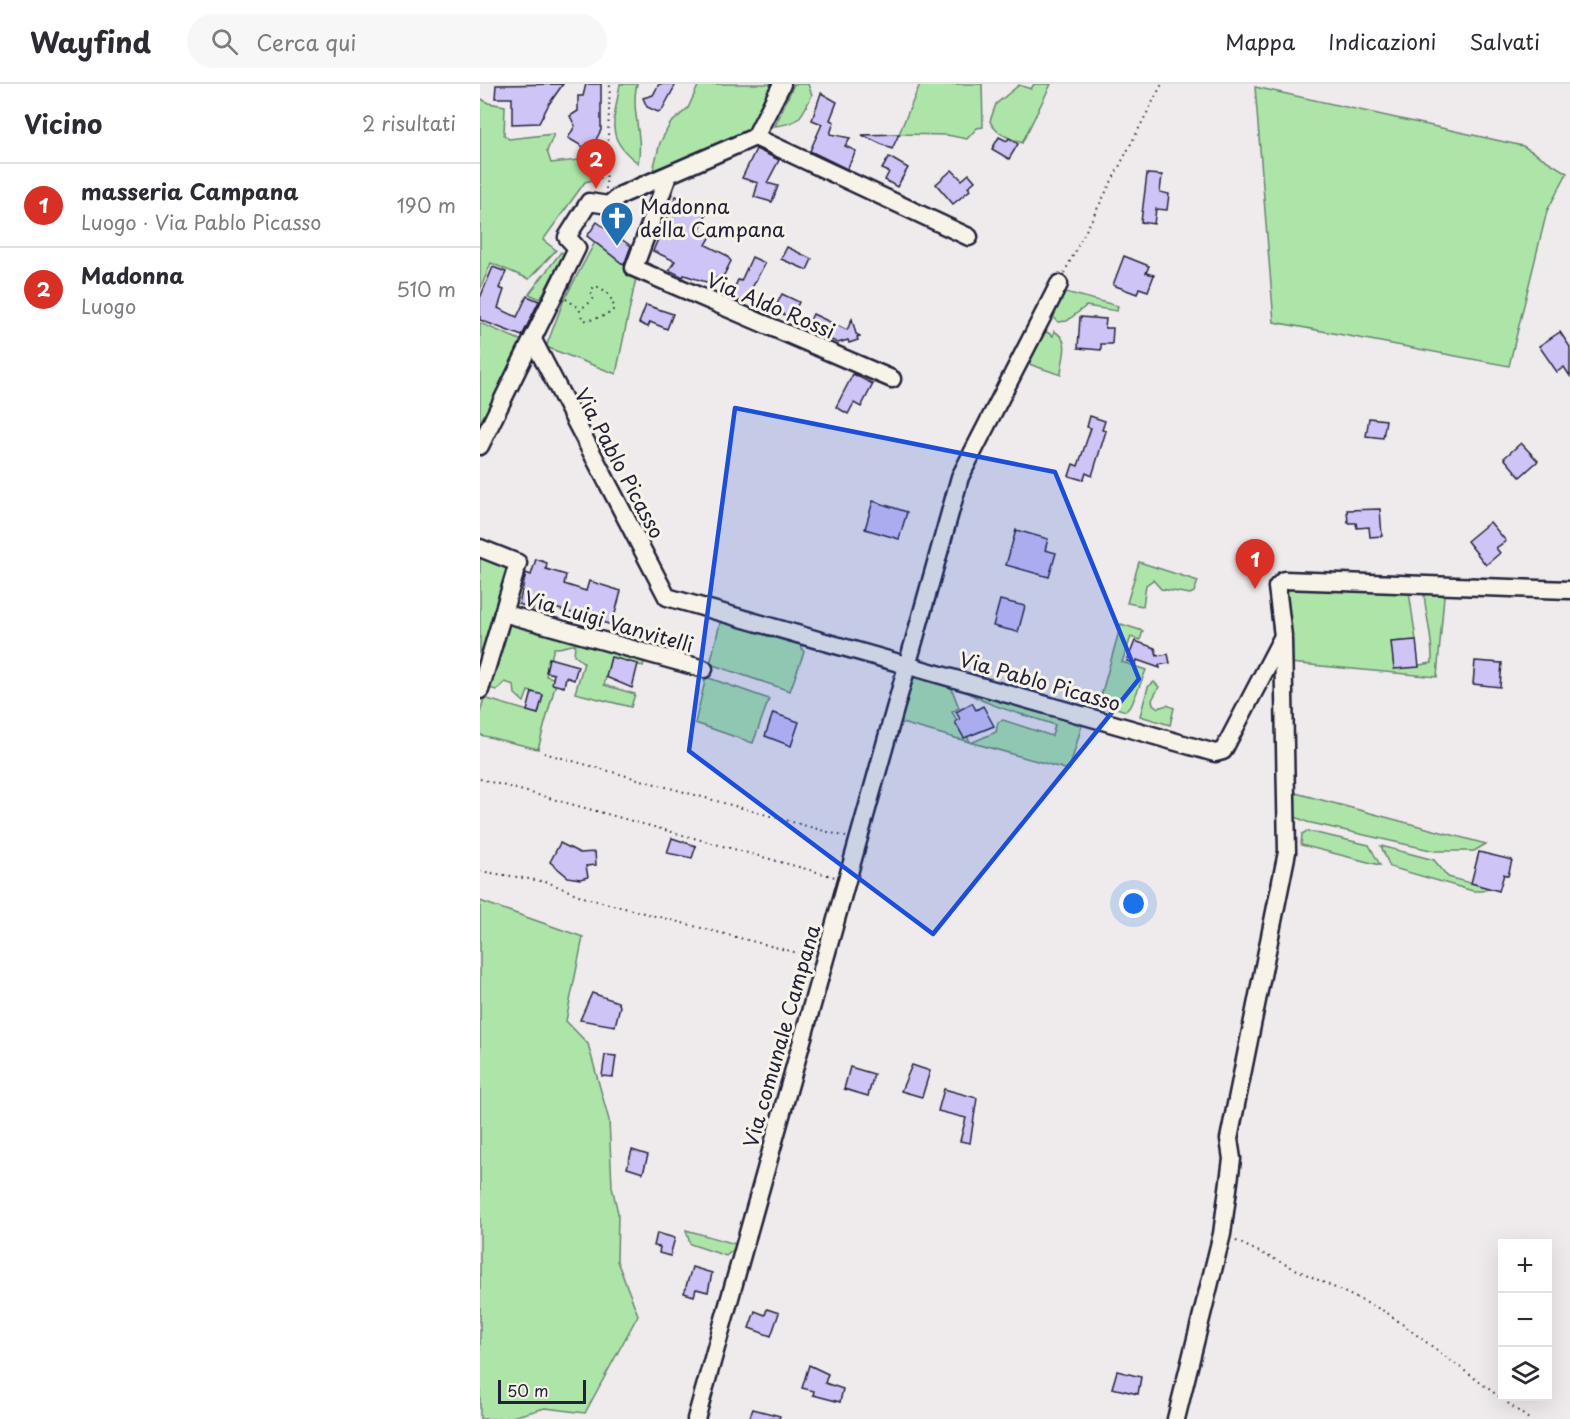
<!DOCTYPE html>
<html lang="it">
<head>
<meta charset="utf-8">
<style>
  :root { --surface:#fff; --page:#f7f7f7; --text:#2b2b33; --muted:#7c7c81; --line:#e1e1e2; --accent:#d93025 }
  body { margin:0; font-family:"Playpen Sans",sans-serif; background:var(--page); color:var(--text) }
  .controls { position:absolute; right:18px; bottom:18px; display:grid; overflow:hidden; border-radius:0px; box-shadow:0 6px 24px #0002 }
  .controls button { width:54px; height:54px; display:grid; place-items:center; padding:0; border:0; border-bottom:2px solid var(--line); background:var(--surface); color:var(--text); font:30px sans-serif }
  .scale { position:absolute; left:18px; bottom:15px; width:88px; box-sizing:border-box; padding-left:6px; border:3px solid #22223b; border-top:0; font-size:16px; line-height:21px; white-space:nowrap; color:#22223b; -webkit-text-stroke:4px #f7f3e8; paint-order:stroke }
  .you { position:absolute; left:654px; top:820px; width:21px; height:21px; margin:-15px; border:4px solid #fff; border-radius:50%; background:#1a73e8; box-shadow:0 0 0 9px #1a73e833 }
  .badge { display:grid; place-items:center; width:39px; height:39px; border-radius:50%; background:var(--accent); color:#fff; font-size:20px; font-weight:700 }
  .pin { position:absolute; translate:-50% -50px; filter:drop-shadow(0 2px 3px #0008) }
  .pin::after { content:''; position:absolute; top:32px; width:21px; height:18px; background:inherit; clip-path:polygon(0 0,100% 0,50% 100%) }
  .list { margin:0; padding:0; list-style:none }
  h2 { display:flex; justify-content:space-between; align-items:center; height:78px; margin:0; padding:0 24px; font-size:26px }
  h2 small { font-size:20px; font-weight:400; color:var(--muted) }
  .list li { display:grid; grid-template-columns:39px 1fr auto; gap:18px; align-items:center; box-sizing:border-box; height:84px; padding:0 24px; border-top:2px solid var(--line) }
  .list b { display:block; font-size:22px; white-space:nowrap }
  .list p { margin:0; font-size:20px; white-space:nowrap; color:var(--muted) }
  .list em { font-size:20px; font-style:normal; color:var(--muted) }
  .icon { flex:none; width:33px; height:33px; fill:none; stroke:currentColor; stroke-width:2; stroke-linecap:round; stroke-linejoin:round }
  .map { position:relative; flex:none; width:1090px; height:1335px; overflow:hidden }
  header { display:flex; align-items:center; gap:36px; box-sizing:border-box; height:84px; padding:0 30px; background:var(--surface); border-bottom:2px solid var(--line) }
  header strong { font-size:28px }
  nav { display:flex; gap:33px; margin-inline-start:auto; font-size:21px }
  .search { width:420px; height:54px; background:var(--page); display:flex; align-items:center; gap:15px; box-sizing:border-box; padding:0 21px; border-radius:33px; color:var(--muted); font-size:22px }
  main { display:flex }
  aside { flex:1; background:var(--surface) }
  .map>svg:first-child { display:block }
  .green { fill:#ade5a9; stroke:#688472; stroke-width:1.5 }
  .building { fill:#cfc4f6; stroke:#22223b; stroke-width:1.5 }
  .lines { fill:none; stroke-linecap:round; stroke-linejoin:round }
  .minor-casing { stroke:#22223b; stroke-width:21 }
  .path { stroke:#22223b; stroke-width:2; stroke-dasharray:1.5 4.5; stroke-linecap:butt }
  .minor { stroke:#f7f3e8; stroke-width:16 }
  .marked { fill:#1d4ed8; fill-opacity:0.2; stroke:#1d4ed8; stroke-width:4.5; stroke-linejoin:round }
  .labels { text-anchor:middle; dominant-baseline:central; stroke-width:6; stroke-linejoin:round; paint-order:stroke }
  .poi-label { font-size:20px; fill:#22223b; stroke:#f7f3e8; text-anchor:start }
  .street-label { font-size:20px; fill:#22223b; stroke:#f7f3e8 }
</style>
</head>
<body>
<header>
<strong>Wayfind</strong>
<div class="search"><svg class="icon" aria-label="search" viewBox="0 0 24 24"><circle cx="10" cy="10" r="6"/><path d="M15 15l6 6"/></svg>Cerca qui</div>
<nav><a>Mappa</a><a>Indicazioni</a><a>Salvati</a></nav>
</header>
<main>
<aside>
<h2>Vicino<small>2 risultati</small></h2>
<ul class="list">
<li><span class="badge">1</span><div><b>masseria Campana</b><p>Luogo · Via Pablo Picasso</p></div><em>190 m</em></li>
<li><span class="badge">2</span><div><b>Madonna</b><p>Luogo</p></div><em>510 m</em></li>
</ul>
</aside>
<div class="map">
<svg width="1090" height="1335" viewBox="0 0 1090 1335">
  <rect width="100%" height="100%" fill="#efeaeb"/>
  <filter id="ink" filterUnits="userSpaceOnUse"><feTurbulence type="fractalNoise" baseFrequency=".0167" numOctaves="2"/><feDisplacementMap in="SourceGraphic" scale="12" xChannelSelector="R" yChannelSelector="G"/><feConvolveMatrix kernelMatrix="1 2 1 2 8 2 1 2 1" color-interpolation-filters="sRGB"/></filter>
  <g filter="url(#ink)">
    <!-- green -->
    <g class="green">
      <path d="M140,0h17c-7,27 7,53 1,79 -34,-25 -24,-41 -18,-79z"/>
      <polygon points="219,0 295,0 272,48 173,86 180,59 190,40 208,24"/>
      <path d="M314,0h14l4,11c-11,22 -11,28 -37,31z"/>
      <polygon points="440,0 502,0 503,43 497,44 487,55 467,51 419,50"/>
      <path d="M554,0h17l-29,59c-12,-5 -27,-9 -32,-22l6,-17 23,-19 12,4z"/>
      <polygon points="775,3 1043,62 1087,89 1067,127 1029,282 794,238"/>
      <polygon points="0,14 8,19 25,22 24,51 29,55 74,50 67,67 71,79 117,74 121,94 105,98 63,156 76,166 49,195 11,179 0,206"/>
      <polygon points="115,158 147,183 146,187 156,194 136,290 66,263 83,218"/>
      <polygon points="81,168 84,170 60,215 49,210"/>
      <polygon points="582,207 638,222 637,227 606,222 587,237 578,238 571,230"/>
      <polygon points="0,239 47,259 0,354"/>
      <path d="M565,247l8,5 1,-5c19,11 7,27 7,44l-35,-12 15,-28z"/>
      <polygon points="0,470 29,480 2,572 0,571"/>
      <polygon points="659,478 718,497 714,508 710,510 681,505 673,496 666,501 663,522 647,519"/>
      <path d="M810,505l119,3 7,48 -24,2 2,27 38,-6c1,-27 -6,-44 -8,-70l20,3 -7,81 -147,-14 -7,-68z"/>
      <polygon points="241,535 318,557 324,568 310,607 230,580"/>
      <path d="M27,536l138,40 -2,6 -32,-8 -7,27 31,9 -4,13 -56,-14 9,-30 -10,-8 1,-10c-7,-1 -13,4 -21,3l-8,28 11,3 -19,70 -58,-14v-22l4,-15 54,16 5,-18 -15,-5 -4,11 -9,-8 -1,-9 -9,-3 -8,8 -10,-2z"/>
      <polygon points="641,540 663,547 660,556 651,553 642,578 666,586 652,620 646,627 619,619"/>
      <path d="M432,589l38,11 9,24 -7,4 19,31 25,-11 2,-10 5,-2 49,16 3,-11c-21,-8 -83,-22 -93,-39l122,32 -15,52 -171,-48z"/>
      <polygon points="226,593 289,615 273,659 215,639"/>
      <polygon points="674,598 679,603 672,616 673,620 678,624 687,621 694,624 690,641 660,632 668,603"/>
      <polygon points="812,708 1006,760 994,767 955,767 827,738 813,732"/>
      <polygon points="827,747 889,761 900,781 821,761 822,750"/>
      <polygon points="901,762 954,776 968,793 1009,804 1002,807 993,807 910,783"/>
      <polygon points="0,817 103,853 86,937 108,960 129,1036 132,1103 138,1129 137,1177 158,1231 105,1329 65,1324 25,1335 0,1335"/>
      <polygon points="206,1146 259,1161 246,1172 210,1160"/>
    </g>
    <!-- building -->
    <g class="building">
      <polygon points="83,0 69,20 59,39 32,40 32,14 15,14 16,1"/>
      <polygon points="106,0 121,0 121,46 110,67 88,54 95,42 90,32 98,27 98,12 103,12"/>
      <polygon points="179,0 196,0 182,26 178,28 167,23 163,14 173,11"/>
      <polygon points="341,9 357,18 350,36 354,38 350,50 370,54 365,62 376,67 367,85 330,67 342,40 332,36"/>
      <polygon points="419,50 412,65 382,51"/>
      <polygon points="519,53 527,57 529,54 538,60 529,75 512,65"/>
      <polygon points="276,65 299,76 287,99 298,102 292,118 274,113 278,99 262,94"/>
      <polygon points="409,73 428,84 417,103 405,96 409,88 402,85"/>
      <polygon points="472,86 482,96 489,90 495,97 488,103 490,106 473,120 456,100"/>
      <polygon points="667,90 682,91 680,108 689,110 687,126 676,125 674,140 661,138"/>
      <polygon points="196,112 228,126 219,147 231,152 226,161 246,171 251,177 244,191 226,198 204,191 203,193 189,186 195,177 173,167"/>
      <polygon points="117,138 151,162 144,181 107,152"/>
      <polygon points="307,163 332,175 327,186 301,175"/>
      <polygon points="644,172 669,182 666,189 674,191 668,207 659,204 657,210 633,201"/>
      <polygon points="272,173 285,179 264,219 250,213 258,196 261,197"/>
      <polygon points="13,183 26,188 19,204 24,206 18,224 37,233 47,212 59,217 42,252 0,236 0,214"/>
      <polygon points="302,210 319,218 311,234 294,226"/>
      <polygon points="166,221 193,230 187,245 170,238 168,243 159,239"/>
      <polygon points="333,230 367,246 372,235 376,250 380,252 377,253 378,256 369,259 368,256 358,259 336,249 338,246 328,241"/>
      <polygon points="600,233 626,235 625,244 633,244 632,260 621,260 621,266 598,264"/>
      <polygon points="1080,248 1090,263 1090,292 1084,283 1077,288 1059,262"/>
      <polygon points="373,290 393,300 381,323 374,319 368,330 356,323"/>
      <polygon points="610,332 625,337 622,346 626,347 612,392 606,389 603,396 589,392 593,380 598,382 611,344 607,343"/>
      <polygon points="889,334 906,336 903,354 886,352"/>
      <polygon points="1041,359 1058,377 1040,393 1024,374"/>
      <polygon points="393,417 427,428 419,455 385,445"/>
      <polygon points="900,425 902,452 890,453 889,443 877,444 876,439 868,439 867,426"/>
      <polygon points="1010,438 1026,457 1016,464 1020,469 1006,481 987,457"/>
      <polygon points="536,446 568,455 565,466 576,469 569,493 526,481"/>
      <polygon points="56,475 67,479 66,485 86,491 84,500 106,507 109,497 141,507 132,541 75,524 54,520 53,525 39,520 46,489 51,491"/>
      <polygon points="520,516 545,522 538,548 513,542"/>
      <polygon points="936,556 939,583 914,585 911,558"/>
      <polygon points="655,557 675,564 677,572 688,570 690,579 679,581 680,584 657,576 656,580 647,577"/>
      <polygon points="131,573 158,580 152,604 126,593"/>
      <polygon points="69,574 98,582 94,596 86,593 84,603 72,600 74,590 66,588"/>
      <polygon points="995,577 1022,579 1020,603 993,600"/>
      <polygon points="52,608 63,611 58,630 47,627"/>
      <polygon points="492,619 496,626 503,622 514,642 484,654 475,638 480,635 476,628"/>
      <polygon points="293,629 319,638 311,662 285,652"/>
      <polygon points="192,754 216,762 212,774 187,769"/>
      <polygon points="80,759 100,769 115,768 116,781 106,782 108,793 100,795 88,793 70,778"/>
      <polygon points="999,768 1032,776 1028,792 1024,790 1019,807 991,799"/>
      <polygon points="112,909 138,918 140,922 135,942 100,936"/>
      <polygon points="125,971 136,972 133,993 122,992"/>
      <polygon points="432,981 450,987 442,1013 421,1007"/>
      <polygon points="370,983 394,990 388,1012 364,1005"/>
      <polygon points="464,1005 497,1014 490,1059 480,1057 486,1034 458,1027"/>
      <polygon points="152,1066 168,1071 163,1089 147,1084"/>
      <polygon points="177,1149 195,1154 190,1172 179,1169 180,1163 174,1162"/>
      <polygon points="212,1183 232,1189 228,1208 216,1205 214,1212 204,1209"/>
      <polygon points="287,1225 299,1229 291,1252 269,1244 275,1227 285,1231"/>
      <polygon points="329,1281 348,1290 345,1299 363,1305 360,1318 333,1311 334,1307 322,1304"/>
      <polygon points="637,1287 661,1293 658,1310 632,1304"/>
      <polygon points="273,1325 300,1332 299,1335 269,1335"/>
    </g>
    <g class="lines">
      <!-- minor casing -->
      <g class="minor-casing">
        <g id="minor">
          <polyline points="275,53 489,153"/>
          <polyline points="188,92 154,184 412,295"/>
          <polyline points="53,256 187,513 735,669 743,667 803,552 797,503 804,496 1090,506"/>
          <polyline points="0,362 97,164 87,153 109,118 128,121 141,111 275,53 302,0"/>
          <polyline points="0,464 38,479 0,606"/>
          <polyline points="23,529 224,585"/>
          <polyline points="216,1335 480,393 579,200"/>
          <polyline points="696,1335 742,1150 752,1075 749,1055 807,768 803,556"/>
        </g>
      </g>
      <!-- path -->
      <g class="path">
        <polyline points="126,105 130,0"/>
        <polyline points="584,189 682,0"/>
        <path d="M86,215l13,9 3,10 5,3 20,-6 7,-6c-1,-11 -8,-20 -19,-23l-4,4 2,9 -7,7 -7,2"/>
        <polyline points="64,669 366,753"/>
        <polyline points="0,695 355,793"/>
        <polyline points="0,787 67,798 106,814 333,873"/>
        <polyline points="756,1157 906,1228 1049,1335"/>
      </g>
      <!-- minor -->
      <use href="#minor" class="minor"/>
    </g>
  </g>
  <!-- marked area -->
  <path class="marked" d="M255,324l320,64 84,207 -206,255 -244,-183z"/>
  <!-- icons -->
  <defs>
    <g id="church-pin" transform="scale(1.725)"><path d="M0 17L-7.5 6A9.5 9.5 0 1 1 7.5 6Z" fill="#1f6fb2" stroke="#f7f3e8"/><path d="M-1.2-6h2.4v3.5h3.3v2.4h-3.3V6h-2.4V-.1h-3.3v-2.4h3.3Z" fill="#fff"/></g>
  </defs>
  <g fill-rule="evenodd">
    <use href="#church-pin" x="137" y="134"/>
  </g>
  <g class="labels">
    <!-- poi labels -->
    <g class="poi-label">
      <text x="160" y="122">Madonna<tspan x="160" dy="23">della Campana</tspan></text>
    </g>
    <!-- street labels -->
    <g class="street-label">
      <text transform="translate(291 221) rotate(23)">Via Aldo Rossi</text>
      <text transform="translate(140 379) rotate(62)">Via Pablo Picasso</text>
      <text transform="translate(129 537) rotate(16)">Via Luigi Vanvitelli</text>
      <text transform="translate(560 597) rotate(16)">Via Pablo Picasso</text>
      <text transform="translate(301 952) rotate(-74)">Via comunale Campana</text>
    </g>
  </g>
</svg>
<div class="controls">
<button>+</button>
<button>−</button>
<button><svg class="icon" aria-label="layers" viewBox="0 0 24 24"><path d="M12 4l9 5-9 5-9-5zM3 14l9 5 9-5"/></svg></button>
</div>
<div class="scale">50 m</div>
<div class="you"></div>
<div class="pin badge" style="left:775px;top:505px">1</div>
<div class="pin badge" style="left:116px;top:105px">2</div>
</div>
</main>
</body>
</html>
